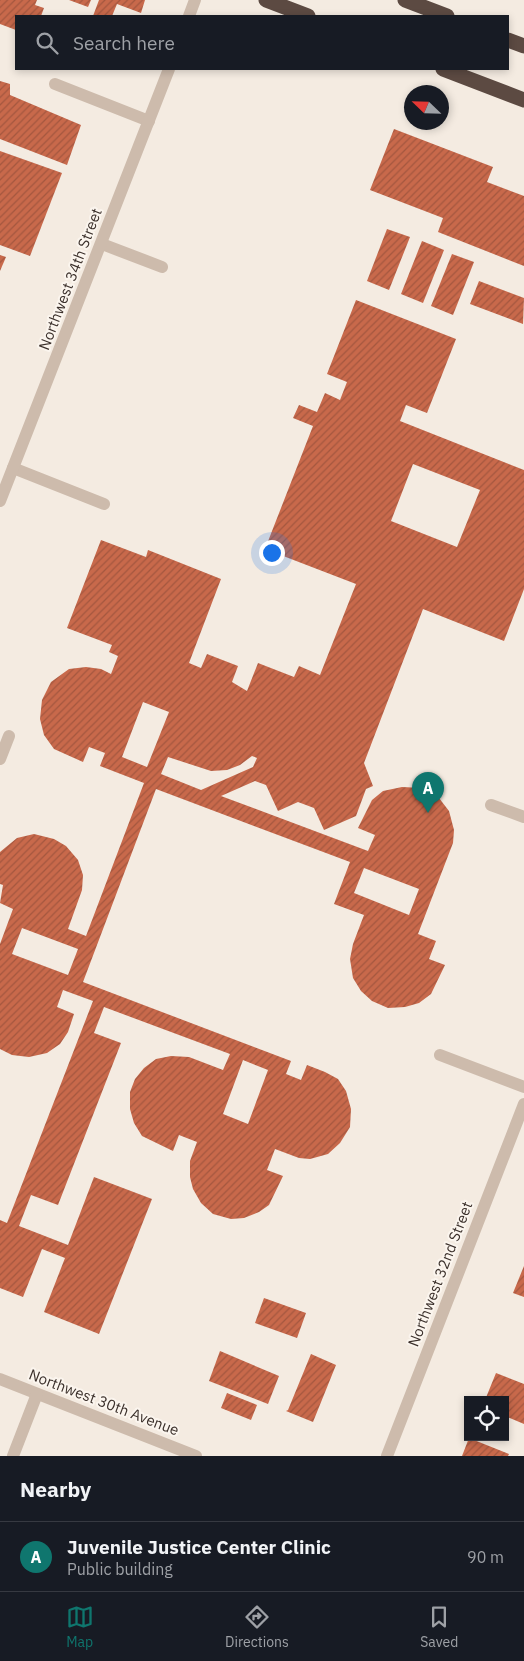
<!DOCTYPE html>
<html lang="en">
<head>
<meta charset="utf-8">
<style>
  :root { --surface:#171b24; --page:#242831; --text:#f1f3f6; --muted:#9ea1a6; --line:#363941; --accent:#0f766e }
  body { margin:0; font-family:"IBM Plex Sans",sans-serif; background:var(--page); color:var(--text) }
  .controls { position:absolute; right:15px; bottom:15px; display:grid; overflow:hidden; border-radius:0px; box-shadow:0 2px 8px #0003 }
  .controls button { width:45px; height:45px; display:grid; place-items:center; padding:0; border:0; border-bottom:1px solid var(--line); background:var(--surface); color:var(--text); font:25px sans-serif }
  .compass { position:absolute; left:404px; top:85px; width:45px; height:45px; border-radius:50%; background:var(--surface); box-shadow:0 2px 8px #0003; rotate:293deg }
  .you { position:absolute; left:271px; top:552px; width:18px; height:18px; margin:-12px; border:4px solid #fff; border-radius:50%; background:#1a73e8; box-shadow:0 0 0 8px #1a73e833 }
  .badge { display:grid; place-items:center; width:32px; height:32px; border-radius:50%; background:var(--accent); color:#fff; font-size:16px; font-weight:700 }
  .pin { position:absolute; translate:-50% -41px; filter:drop-shadow(0 1px 2px #0008) }
  .pin::after { content:''; position:absolute; top:26px; width:18px; height:15px; background:inherit; clip-path:polygon(0 0,100% 0,50% 100%) }
  .list { margin:0; padding:0; list-style:none }
  h2 { display:flex; justify-content:space-between; align-items:center; height:65px; margin:0; padding:0 20px; font-size:21px }
  h2 small { font-size:16px; font-weight:400; color:var(--muted) }
  .list li { display:grid; grid-template-columns:32px 1fr auto; gap:15px; align-items:center; box-sizing:border-box; height:70px; padding:0 20px; border-top:1px solid var(--line) }
  .list b { display:block; font-size:19px; white-space:nowrap }
  .list p { margin:0; font-size:16px; white-space:nowrap; color:var(--muted) }
  .list em { font-size:16px; font-style:normal; color:var(--muted) }
  .icon { flex:none; width:28px; height:28px; fill:none; stroke:currentColor; stroke-width:2; stroke-linecap:round; stroke-linejoin:round }
  .map { position:relative; flex:none; width:524px; height:1456px; overflow:hidden }
  .search { position:absolute; background:var(--surface); box-shadow:0 2px 8px #0003; left:15px; right:15px; top:15px; height:55px; display:flex; align-items:center; gap:12px; box-sizing:border-box; padding:0 18px; border-radius:0px; color:var(--muted); font-size:19px }
  .sheet { height:135px; background:var(--surface) }
  nav { display:flex; justify-content:space-around; align-items:center; box-sizing:border-box; height:70px; border-top:1px solid var(--line); background:var(--surface); font-size:14px; color:var(--muted) }
  nav a { display:grid; justify-items:center; gap:2px }
  nav .on { color:var(--accent) }
  .map>svg:first-child { display:block }
  .building { fill:url(#building-hatch); fill-rule:evenodd }
  .lines { fill:none; stroke-linecap:round; stroke-linejoin:round }
  .minor { stroke:#cdbbac; stroke-width:12 }
  .highway { stroke:#5c4a42; stroke-width:15 }
  .labels { text-anchor:middle; dominant-baseline:central; stroke-width:4; stroke-linejoin:round; paint-order:stroke }
  .street-label { font-size:15px; fill:#3b302b; stroke:#fbf5ee }
</style>
</head>
<body>
<div class="map">
<svg width="524" height="1456" viewBox="0 0 524 1456">
  <defs>
    <pattern id="building-hatch" width="6" height="6" patternUnits="userSpaceOnUse" patternTransform="scale(1.25)"><rect width="6" height="6" fill="#c8694b"/><path d="M-1 1l2-2M0 6l6-6M5 7l2-2" fill="none" stroke="#a4573f"/></pattern>
  </defs>
  <rect width="100%" height="100%" fill="#f4ebe1"/>
  <!-- building -->
  <g class="building">
    <polygon points="0,0 37,0 35,5 44,8 41,16 16,16 16,30 0,24"/>
    <polygon points="69,0 91,0 88,7"/>
    <polygon points="99,0 145,0 141,13 117,4 112,16 93,16"/>
    <polygon points="0,81 10,84 10,95 81,125 67,165 0,139"/>
    <polygon points="394,129 493,167 487,182 524,196 524,266 438,232 443,218 370,190"/>
    <polygon points="0,151 62,173 30,256 0,245"/>
    <polygon points="387,229 410,237 389,290 367,281"/>
    <polygon points="422,241 444,250 423,303 401,294"/>
    <polygon points="452,254 474,262 453,315 431,306"/>
    <polygon points="0,255 6,257 0,271"/>
    <polygon points="479,281 524,298 523,324 470,304"/>
    <path d="M356,300l100,39 -29,74 -21,-8 -6,16 124,49v119l-20,52 -81,-32 -59,154 9,23 -7,3 -10,27 -32,14 -10,-22 -16,-6 -20,9 -12,-26 -11,-4 -34,15 147,55 7,-16 -17,-7 14,-28 11,-9 19,-4 21,1 16,10 10,13 5,19 -1,13 -35,91 18,7 -7,18 16,6 -14,29 -12,9 -14,4 -17,1 -16,-7 -11,-10 -8,-13 -3,-19 3,-15 11,-29 -30,-11 16,-42 -194,-73 -73,193 208,79 -5,13 15,6 6,-15 18,7 13,7 8,12 5,18 -1,18 -10,16 -12,11 -18,5 -11,-1 -24,-9 -8,21 16,6 -14,29 -10,7 -15,6 -13,1 -18,-5 -12,-11 -8,-14 -3,-12v-16l7,-19 -18,-7 -6,16 -31,-15 -8,-13 -4,-14v-17l5,-13 9,-11 12,-9 15,-3 18,1 34,13 7,-16 -126,-47 -10,26 27,10 -63,162 -27,-10 -12,31 49,19 26,-68 58,22 -53,135 -55,-22 21,-54 -23,-9 -19,48 -23,-9v-68l7,3 86,-222 -30,-11 -6,17 17,7 -6,18 -8,12 -13,9 -18,4 -17,-2 -12,-6v-105l13,-35 -13,-6 3,-18 -3,-1v-32l17,-14 17,-4 20,5 12,7 12,14 5,15 -1,15 -14,39 18,7 58,-153 -44,-17 5,-13 -16,-6 -6,15 -29,-13 -10,-14 -4,-16 2,-19 9,-18 18,-13 17,-2 15,2 10,5 7,-18 -9,-4 3,-7 -45,-17 34,-88 45,17 2,-7 73,29 -32,84 12,5 6,-14 31,12 -6,16 15,9 11,-28 36,14 5,-11 21,9 36,-91 -91,-35 48,-123 -20,-8 6,-13 18,7 8,-19 15,7 7,-18 -20,-8zM413,464l67,26 -23,57 -66,-26zM143,702l26,10 -22,55 -25,-10zM252,756l5,2 -4,9 -52,23 -40,-16 7,-17 43,14 16,-1 13,-5zM364,868l55,21 -10,26 -55,-22zM22,928l56,21 -10,26 -56,-21zM243,1060l25,10 -20,54 -25,-10z"/>
    <polygon points="524,1266 524,1297 513,1293"/>
    <polygon points="264,1298 306,1313 297,1338 255,1323"/>
    <polygon points="220,1351 279,1376 268,1404 209,1381"/>
    <polygon points="311,1354 336,1365 313,1422 286,1411 288,1410"/>
    <polygon points="496,1373 524,1384 524,1424 505,1416 505,1400 485,1400"/>
    <polygon points="227,1393 257,1405 251,1420 221,1408"/>
    <polygon points="469,1438 509,1454 508,1456 462,1456"/>
  </g>
  <g class="lines">
    <!-- minor -->
    <g class="minor">
      <polyline points="189,16 195,0"/>
      <polyline points="55,84 149,121"/>
      <polyline points="102,244 162,267"/>
      <polyline points="13,468 104,504"/>
      <polyline points="0,501 169,69"/>
      <polyline points="0,759 9,736"/>
      <polyline points="491,805 524,817"/>
      <polyline points="440,1055 524,1087"/>
      <polyline points="0,1379 196,1456"/>
      <polyline points="13,1456 37,1394"/>
      <polyline points="387,1456 524,1104"/>
    </g>
    <!-- highway -->
    <g class="highway">
      <polyline points="266,0 308,16"/>
      <polyline points="405,0 447,16"/>
      <polyline points="508,40 524,46"/>
      <polyline points="443,69 524,100"/>
    </g>
  </g>
  <g class="labels">
    <!-- street labels -->
    <g class="street-label">
      <text transform="translate(70 279) rotate(-69)">Northwest 34th Street</text>
      <text transform="translate(440 1274) rotate(-69)">Northwest 32nd Street</text>
      <text transform="translate(104 1402) rotate(21)">Northwest 30th Avenue</text>
    </g>
  </g>
</svg>
<div class="controls">
<button><svg class="icon" aria-label="locate" viewBox="0 0 24 24"><circle cx="12" cy="12" r="6"/><path d="M12 2v4M12 18v4M2 12h4M18 12h4"/></svg></button>
</div>
<svg class="compass" viewBox="-18 -18 36 36"><path d="M0-13l5 13h-10z" fill="#e53935"/><path d="M0 13l5-13h-10z" fill="#9ea1a6"/></svg>
<div class="you"></div>
<div class="pin badge" style="left:428px;top:813px">A</div>
<div class="search"><svg class="icon" aria-label="search" viewBox="0 0 24 24"><circle cx="10" cy="10" r="6"/><path d="M15 15l6 6"/></svg>Search here</div>
</div>
<section class="sheet">
<h2>Nearby<small></small></h2>
<ul class="list">
<li><span class="badge">A</span><div><b>Juvenile Justice Center Clinic</b><p>Public building</p></div><em>90 m</em></li>
</ul>
</section>
<nav>
<a class="on"><svg class="icon" aria-label="map" viewBox="0 0 24 24"><path d="M3 6l6-2 6 2 6-2v14l-6 2-6-2-6 2zM9 4v14M15 6v14"/></svg>Map</a>
<a><svg class="icon" aria-label="directions" viewBox="0 0 24 24"><path d="M12 3l9 9-9 9-9-9zM9 14v-3h6M13 9l2 2-2 2"/></svg>Directions</a>
<a><svg class="icon" aria-label="saved" viewBox="0 0 24 24"><path d="M7 4h10v16l-5-4-5 4z"/></svg>Saved</a>
</nav>
</body>
</html>
